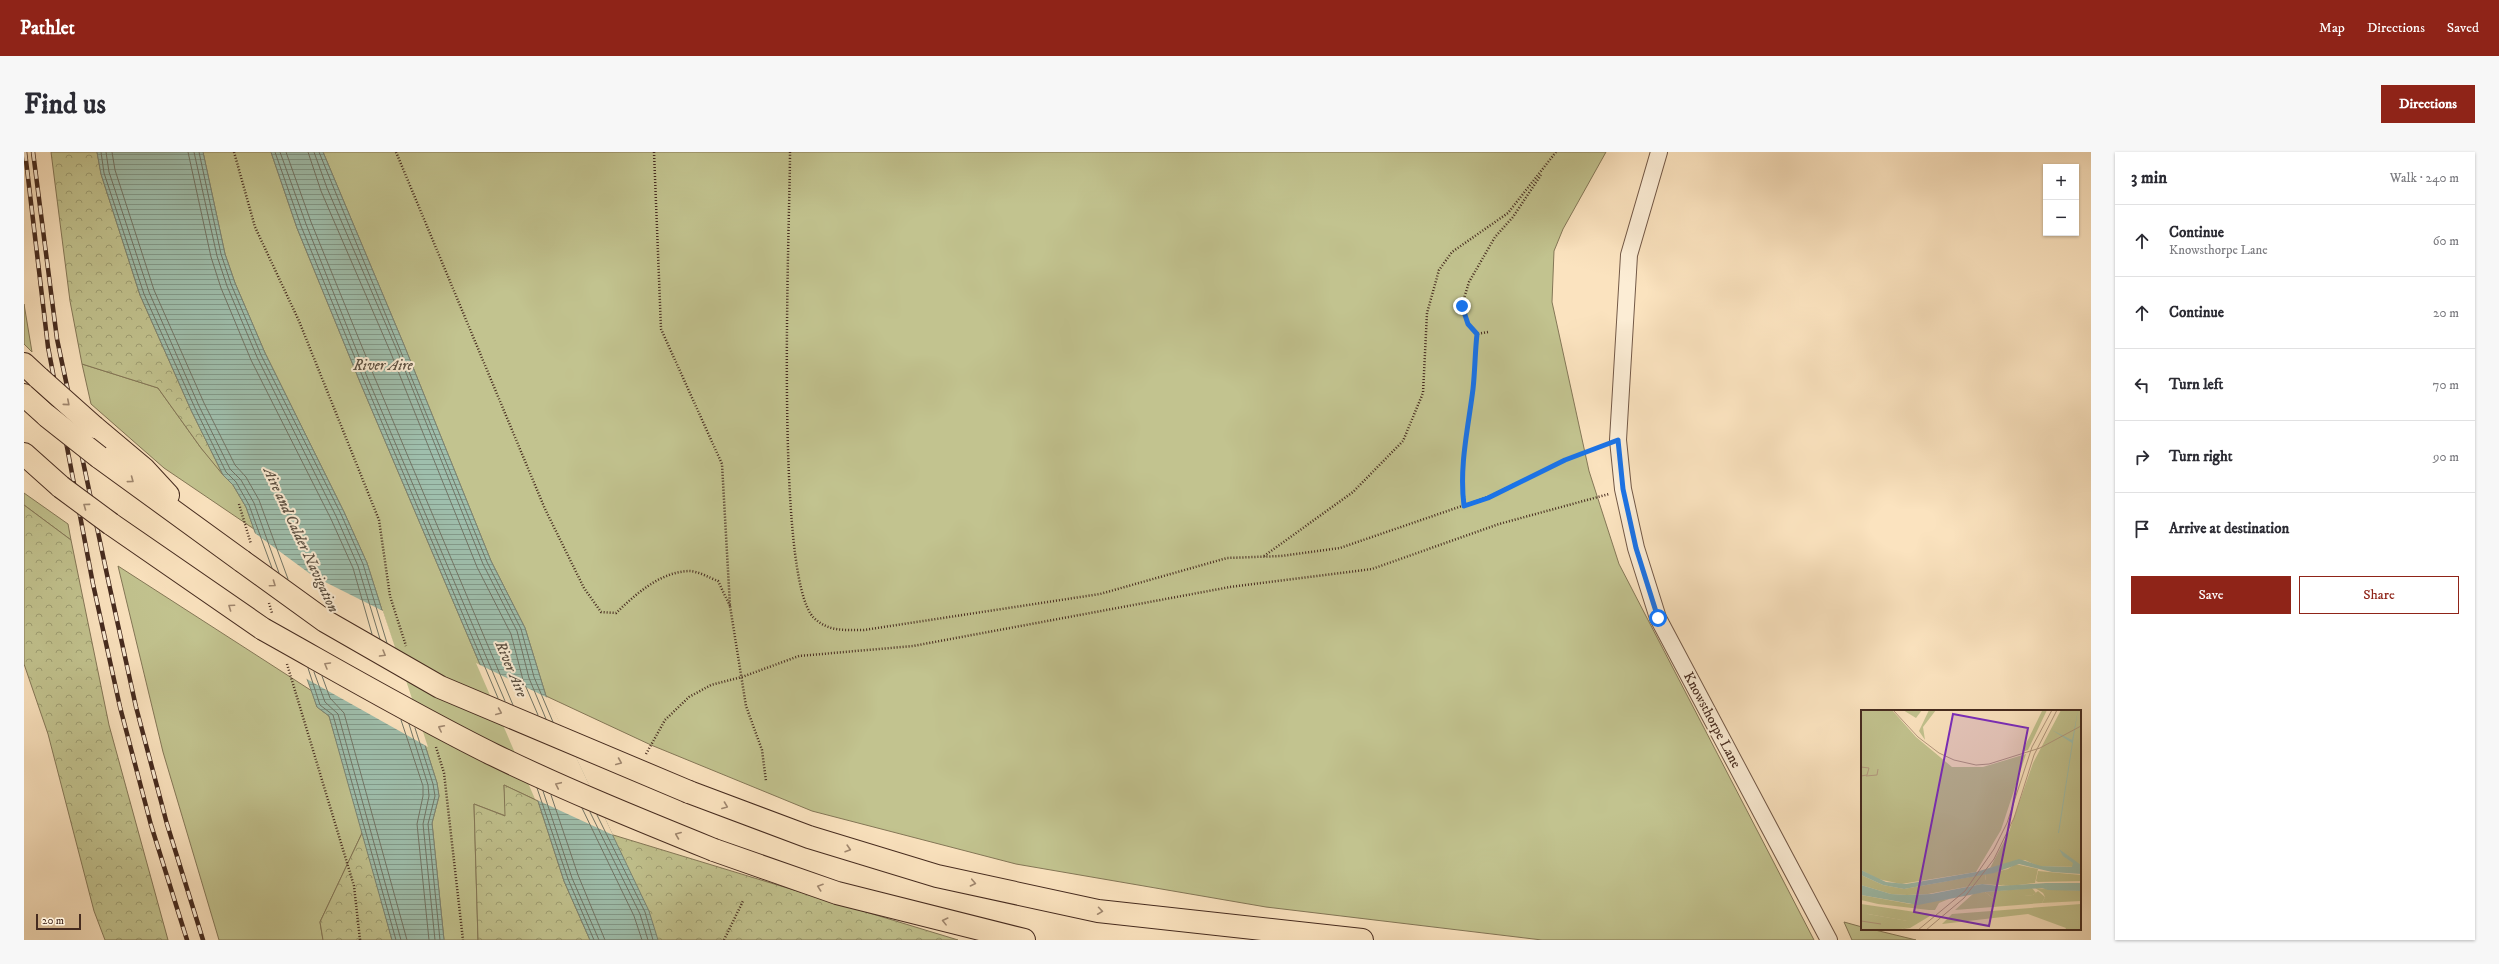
<!DOCTYPE html>
<html lang="en">
<head>
<meta charset="utf-8">
<style>
  :root { --surface:#fff; --page:#f7f7f7; --text:#2b2b33; --muted:#7c7c81; --line:#e1e1e2; --accent:#8f2418 }
  body { margin:0; font-family:"IM FELL DW Pica",serif; background:var(--page); color:var(--text) }
  .controls { position:absolute; right:12px; top:12px; display:grid; overflow:hidden; border-radius:0px; box-shadow:0 1px 3px #0004 }
  .controls button { width:36px; height:36px; display:grid; place-items:center; padding:0; border:0; border-bottom:1px solid var(--line); background:var(--surface); color:var(--text); font:20px sans-serif }
  .scale { position:absolute; left:12px; bottom:10px; width:45px; box-sizing:border-box; padding-left:4px; border:2px solid #462b1f; border-top:0; font-size:11px; line-height:14px; white-space:nowrap; color:#462b1f; -webkit-text-stroke:3px #fcedd5; paint-order:stroke }
  .stop { position:absolute; width:12px; height:12px; margin:-9px; border:3px solid #1a73e8; border-radius:50%; background:#fff }
  .stop.end { background:#1a73e8; border-color:#fff; box-shadow:0 1px 4px #0008 }
  .list { margin:0; padding:0; list-style:none }
  h2 { display:flex; justify-content:space-between; align-items:center; height:52px; margin:0; padding:0 16px; font-size:17px }
  h2 small { font-size:13px; font-weight:400; color:var(--muted) }
  .list li { display:grid; grid-template-columns:26px 1fr auto; gap:12px; align-items:center; box-sizing:border-box; height:72px; padding:0 16px; border-top:1px solid var(--line) }
  .list b { display:block; font-size:15px; white-space:nowrap }
  .list p { margin:0; font-size:13px; white-space:nowrap; color:var(--muted) }
  .list em { font-size:13px; font-style:normal; color:var(--muted) }
  .actions { display:flex; gap:8px; padding:12px 16px }
  .actions a { flex:1; padding:9px 0; border:1px solid var(--accent); border-radius:0px; text-align:center; font-size:14px; color:var(--accent) }
  .actions .main { background:var(--accent); color:#fff }
  .icon { flex:none; width:22px; height:22px; fill:none; stroke:currentColor; stroke-width:2; stroke-linecap:round; stroke-linejoin:round }
  .map { position:relative; flex:none; width:2067px; height:788px; overflow:hidden; border-radius:0px }
  header { display:flex; align-items:center; gap:24px; box-sizing:border-box; height:56px; padding:0 20px; background:var(--accent); color:#fff }
  header strong { font-size:19px }
  nav { display:flex; gap:22px; margin-inline-start:auto; font-size:14px }
  .intro { display:flex; align-items:center; justify-content:space-between; box-sizing:border-box; height:96px; padding:0 24px }
  h1 { margin:0; font-size:28px }
  .button { padding:10px 18px; border-radius:0px; background:var(--accent); color:#fff; font-size:14px; font-weight:700 }
  main { display:flex; gap:24px; padding:0 24px }
  aside { flex:1; background:var(--surface); border-radius:0px; box-shadow:0 1px 3px #0004 }
  .map>svg:first-child { display:block }
  .grass { fill:#c2c38f; stroke:#847757 }
  .forest { fill:url(#forest-crowns); stroke:#847757 }
  .water { fill:url(#water-rules); stroke:#7b8474 }
  .pier { fill:#fbe3bf }
  .lines { fill:none; stroke-linecap:round; stroke-linejoin:round }
  .shore { stroke:#727566; stroke-width:1 }
  .minor-casing { stroke:#735947; stroke-width:18 }
  .highway-casing { stroke:#462b1f; stroke-width:24 }
  .path { stroke:#462b1f; stroke-width:2.5; stroke-dasharray:1 2; stroke-linecap:butt }
  .minor { stroke:#fcedd5; stroke-width:16 }
  .highway { stroke:#fbe3bf; stroke-width:22 }
  .rail-casing { stroke:#462b1f; stroke-width:4.5 }
  .rail { stroke:#fcedd5; stroke-width:3; stroke-dasharray:9; stroke-linecap:butt }
  .highway-bridge-casing { stroke:#462b1f; stroke-width:24; stroke-linecap:butt }
  .highway-bridge { stroke:#fbe3bf; stroke-width:22 }
  .oneway { stroke:#a0876f }
  .route { stroke:#1a73e8; stroke-width:5 }
  .labels { text-anchor:middle; dominant-baseline:central; stroke-width:4; stroke-linejoin:round; paint-order:stroke }
  .street-label { font-size:14px; fill:#462b1f; stroke:#fcedd5 }
  .water-label { font-size:15px; font-style:italic; fill:#5c5042; stroke:#fcedd5 }
  .inset-road { fill:none; stroke:#b3997f; stroke-width:1 }
  .view { fill:#7b2cbf; fill-opacity:0.15; stroke:#7b2cbf; stroke-width:2 }
  .inset-edge { fill:none; stroke:#462b1f; stroke-width:2 }
</style>
</head>
<body>
<header>
<strong>Pathlet</strong>
<nav><a>Map</a><a>Directions</a><a>Saved</a></nav>
</header>
<div class="intro"><h1>Find us</h1><a class="button">Directions</a></div>
<main>
<div class="map">
<svg width="2067" height="788" viewBox="0 0 2067 788">
  <defs>
    <pattern id="forest-crowns" width="20" height="18" patternUnits="userSpaceOnUse"><rect width="20" height="18" fill="#c2c38f"/><path d="M2 6a3 3 0 1 1 6 0M12 15a3 3 0 1 1 6 0" fill="none" stroke="#9f9f74"/></pattern>
    <pattern id="water-rules" width="6" height="5" patternUnits="userSpaceOnUse"><rect width="6" height="5" fill="#9fbfad"/><path d="M0 2.5h6" fill="none" stroke="#839b8c"/></pattern>
  </defs>
  <rect width="100%" height="100%" fill="#fbe3bf"/>
  <filter id="stains"><feTurbulence type="fractalNoise" baseFrequency=".005" numOctaves="4"/><feColorMatrix values="0 0 0 0 .2 0 0 0 0 .09 0 0 0 0 .02 0 0 0 .5 -.17"/></filter>
  <radialGradient id="worn" r=".72"><stop offset=".6" stop-color="#630" stop-opacity="0"/><stop offset="1" stop-color="#630" stop-opacity=".3"/></radialGradient>
  <!-- grass -->
  <g class="grass">
    <polygon points="179,0 247,0 273,76 336,230 514,649 480,633 482,664 450,652 454,788 420,788 408,671 415,644 413,631 343,411 320,360 241,201 211,131 201,102"/>
    <polygon points="299,0 1582,0 1539,77 1530,99 1528,150 1565,319 1595,412 1790,788 1518,788 1242,755 992,712 788,659 627,593 522,544 501,476 467,409 380,193"/>
    <polygon points="0,152 8,200 0,192"/>
    <polygon points="58,212 134,236 177,296 209,333 222,355 230,377 140,316 67,252"/>
    <polygon points="0,341 44,372 47,388 0,353"/>
    <polygon points="94,414 288,539 293,555 305,564 339,679 296,770 299,788 195,788 139,600"/>
    <polygon points="1820,770 1838,775 1838,777 1847,777 1892,788 1828,788"/>
  </g>
  <!-- forest -->
  <g class="forest">
    <polygon points="27,0 73,0 77,22 116,143 167,258 199,323 177,296 134,236 58,212 46,149"/>
    <polygon points="0,353 47,388 85,573 144,788 81,788 70,759 24,582 0,512"/>
    <polygon points="480,633 514,649 540,729 566,788 454,788 450,652 481,664"/>
    <polygon points="339,679 368,788 299,788 296,770"/>
    <polygon points="586,682 934,788 632,788"/>
  </g>
  <!-- water -->
  <g class="water">
    <polygon points="73,0 179,0 201,102 211,131 241,201 320,360 343,411 413,631 415,644 408,671 420,788 368,788 305,564 293,555 222,355 209,333 199,323 167,258 116,143 77,22"/>
    <polygon points="247,0 299,0 380,193 467,409 501,476 522,544 625,759 634,788 566,788 540,729 514,649 336,230 273,76"/>
  </g>
  <!-- pier -->
  <g class="pier">
    <polygon points="228,379 289,424 359,459 404,595 281,526"/>
    <polygon points="452,511 524,546 589,683 511,647"/>
  </g>
  <g class="lines">
    <!-- shore -->
    <g class="shore">
      <polyline points="77,0 80,21 120,142 171,256 202,320 212,330 225,353 248,416"/>
      <polyline points="82,0 85,20 125,140 175,254 206,317 217,328 230,351 255,421"/>
      <polyline points="88,0 91,18 130,138 180,251 211,313 222,325 235,348 264,427"/>
      <polyline points="164,0 187,105 197,136 227,208 307,367 329,416 348,482"/>
      <polyline points="170,0 193,104 203,134 233,205 312,364 334,414 356,487"/>
      <polyline points="175,0 197,102 207,132 237,203 317,362 339,412 363,491"/>
      <polyline points="251,0 277,74 340,228 474,546"/>
      <polyline points="256,0 282,72 344,227 481,549"/>
      <polyline points="262,0 287,70 350,224 489,553"/>
      <polyline points="284,0 297,39 366,199 453,415 487,482 499,528 514,563"/>
      <polyline points="290,0 303,36 372,196 459,412 493,479 505,526 522,567"/>
      <polyline points="295,0 463,410 497,477 510,525 529,570"/>
      <polyline points="284,516 296,553 309,563 372,788"/>
      <polyline points="290,520 301,550 314,562 377,788"/>
      <polyline points="298,524 306,546 320,561 383,788"/>
      <polyline points="377,568 399,634 399,644 393,672 405,788"/>
      <polyline points="385,572 404,633 405,644 399,672 411,788"/>
      <polyline points="391,576 409,632 411,644 404,672 416,788"/>
      <polyline points="513,636 544,727 570,788"/>
      <polyline points="519,639 548,726 575,788"/>
      <polyline points="527,643 554,723 581,788"/>
      <polyline points="558,656 610,764 618,788"/>
      <polyline points="566,660 616,762 624,788"/>
      <polyline points="573,663 621,760 629,788"/>
    </g>
    <!-- minor casing -->
    <g class="minor-casing">
      <polyline id="minor" points="1635,0 1605,103 1594,288 1599,337 1612,396 1634,466 1805,788"/>
    </g>
    <!-- highway casing -->
    <g class="highway-casing">
      <g id="highway">
        <polyline points="0,212 15,226"/>
        <polyline points="0,243 23,264"/>
        <polyline points="70,275 120,317 144,343"/>
        <polyline points="0,302 37,335"/>
        <polyline points="75,305 218,409"/>
        <polyline points="87,372 239,477"/>
        <polyline points="665,640 785,685 913,724 1074,759 1338,788"/>
        <polyline points="690,698 813,741 1000,788"/>
      </g>
    </g>
    <!-- path -->
    <g class="path">
      <polyline points="210,0 231,75 275,169 355,368 366,444 382,494"/>
      <path d="M372,0l149,357 39,79 17,24 15,1c20,-19 44,-41 73,-42 9,0 21,7 29,10l12,25"/>
      <polyline points="630,0 637,177 698,312 706,454 722,554 738,598 742,629"/>
      <path d="M766,0c0,72 -16,427 24,466 15,14 31,12 50,12l236,-36 127,-36 54,-2 59,-8 148,-51 77,-37 39,-15"/>
      <polyline points="1453,182 1444,172 1438,153 1445,130 1471,85 1489,65 1517,23"/>
      <polyline points="215,352 227,392"/>
      <path d="M1441,354c-6,-40 3,-77 8,-117 2,-18 2,-37 4,-55l11,-2"/>
      <polyline points="1240,404 1329,340 1379,289 1399,241 1403,161 1415,118 1428,100 1484,61 1532,0"/>
      <polyline points="245,451 248,461"/>
      <polyline points="263,512 330,734 336,788"/>
      <polyline points="412,595 420,621 439,788"/>
      <polyline points="622,602 641,568 665,545 687,533 718,525 775,504 889,494 1206,435 1348,417 1475,372 1585,342"/>
      <polyline points="700,788 719,749"/>
    </g>
    <!-- minor -->
    <use href="#minor" class="minor"/>
    <!-- highway -->
    <use href="#highway" class="highway"/>
    <!-- rail casing -->
    <g class="rail-casing">
      <g id="rail">
        <polyline points="1,0 24,195 69,432 96,555 127,673 163,788"/>
        <polyline points="9,0 33,187 85,432 112,555 143,672 179,788"/>
      </g>
    </g>
    <!-- rail -->
    <use href="#rail" class="rail"/>
    <!-- highway-bridge casing -->
    <g class="highway-bridge-casing">
      <g id="highway-bridge">
        <polyline points="15,226 70,275"/>
        <polyline points="23,264 75,305"/>
        <polyline points="37,335 87,372"/>
        <polyline points="218,409 301,469 416,535 665,640"/>
        <path d="M239,477c77,43 152,87 231,126 72,35 146,65 220,95"/>
      </g>
    </g>
    <!-- highway-bridge -->
    <use href="#highway-bridge" class="highway-bridge"/>
  </g>
  <!-- one-way arrows -->
  <defs><path id="oneway-chevron" d="M-2-3.5L2.5 0L-2 3.5" fill="none" stroke-width="1.6" stroke-linecap="round" stroke-linejoin="round"/></defs>
  <g class="oneway">
    <use href="#oneway-chevron" transform="translate(43 251) rotate(41)"/>
    <use href="#oneway-chevron" transform="translate(107 328) rotate(37)"/>
    <use href="#oneway-chevron" transform="translate(62 354) rotate(-144)"/>
    <use href="#oneway-chevron" transform="translate(249 432) rotate(35)"/>
    <use href="#oneway-chevron" transform="translate(207 455) rotate(-145)"/>
    <use href="#oneway-chevron" transform="translate(359 502) rotate(30)"/>
    <use href="#oneway-chevron" transform="translate(303 513) rotate(-150)"/>
    <use href="#oneway-chevron" transform="translate(475 560) rotate(23)"/>
    <use href="#oneway-chevron" transform="translate(417 576) rotate(-153)"/>
    <use href="#oneway-chevron" transform="translate(595 610) rotate(23)"/>
    <use href="#oneway-chevron" transform="translate(534 633) rotate(-155)"/>
    <use href="#oneway-chevron" transform="translate(701 654) rotate(21)"/>
    <use href="#oneway-chevron" transform="translate(654 683) rotate(-158)"/>
    <use href="#oneway-chevron" transform="translate(824 697) rotate(17)"/>
    <use href="#oneway-chevron" transform="translate(949 731) rotate(12)"/>
    <use href="#oneway-chevron" transform="translate(796 735) rotate(-161)"/>
    <use href="#oneway-chevron" transform="translate(1076 759) rotate(8)"/>
    <use href="#oneway-chevron" transform="translate(921 769) rotate(-166)"/>
  </g>
  <g class="lines">
    <!-- route -->
    <path class="route" d="M1438,154l6,18 9,10c-2,18 -2,37 -4,55 -5,40 -14,77 -9,117l24,-8 77,-38 53,-20 5,49 13,59 22,70"/>
  </g>
  <g class="labels">
    <!-- street labels -->
    <g class="street-label">
      <text transform="translate(1688 568) rotate(62)">Knowsthorpe Lane</text>
    </g>
    <!-- water labels -->
    <g class="water-label">
      <text x="359" y="213">River Aire</text>
      <text transform="translate(277 388) rotate(65)">Aire and Calder Navigation</text>
      <text transform="translate(487 517) rotate(67)">River Aire</text>
    </g>
  </g>
  <!-- overview -->
  <g transform="translate(1837 558)">
    <rect width="220" height="220" fill="#fbe3bf"/>
    <path d="M0,0h31l24,27 36,30h31l43,-13 -25,76 -25,42 -75,12 -23,-5 -17,-9zM42,0l13,1 6,-1 -6,8zM186,0l-19,40 -6,2 20,-41zM177,161l43,4v6l-43,1 -2,-1zM125,164l-1,6 25,6 -28,-2 -54,10 -21,1 -16,-1 -30,-9v-10l22,10 21,4zM177,181l7,6 -3,6 -87,7 19,-17 11,-1 8,6 40,-3zM0,195l7,9 40,7 1,5 -10,4h-38z" fill="#c2c38f"/>
    <path d="M68,0h7l-13,17 2,13 -6,-9zM200,0h20v157l-43,-1 -13,-6 -35,8 19,-36 24,-69zM154,154l23,5 -3,14 -25,3 -25,-5 1,-7 22,-5zM171,178l4,5 -3,2 -26,3h-14l-8,-6zM174,178l46,3v10l-39,2 3,-6 -2,-4zM0,185l49,9 39,-5 -10,4 -4,7h-6l-51,-6 -17,-4zM0,194l68,10 1,2 -20,12 -11,2 9,-4 -1,-5 -39,-7 -5,-3zM220,194v26h-16l1,-2 -38,-14 -86,10 10,-10z" fill="#c2c38f"/>
    <path d="M217,0l-19,123h-1l14,-90 -20,-13 20,10zM198,139l22,16v9l-29,-2 -33,-8 -25,9 -90,16 -21,-4 -22,-10v-5l25,12 20,2 70,-12 43,-13 22,7 31,1 1,-4 -10,-7zM185,173h35v8l-33,-1 -6,-2 -57,4 -67,13 -57,-10v-10l30,9 16,1 24,-1 51,-10 18,2z" fill="#9fbfad"/>
    <path class="inset-road" d="M32,0l25,27 21,16 15,7 22,5 13,-1 51,-16 41,-22M0,57l8,1 -2,7 -6,1M5,66l11,-1 1,-6M0,211l20,3M57,220l47,-39 29,-42 13,-26 25,-76 20,-37M65,220l38,-32 30,-39 20,-41 20,-63 23,-45"/>
    <path class="view" d="M92,4l75,14 -39,198 -75,-14z"/>
    <rect width="220" height="220" class="inset-edge"/>
  </g>
  <rect width="100%" height="100%" filter="url(#stains)"/>
  <rect width="100%" height="100%" fill="url(#worn)"/>
</svg>
<div class="controls">
<button>+</button>
<button>−</button>
</div>
<div class="scale">20 m</div>
<div class="stop" style="left:1634px;top:466px"></div>
<div class="stop end" style="left:1438px;top:154px"></div>
</div>
<aside>
<h2>3 min<small>Walk · 240 m</small></h2>
<ul class="list">
<li><svg class="icon" aria-label="ahead" viewBox="0 0 24 24"><path d="M12 20V5M6 11l6-6 6 6"/></svg><div><b>Continue</b><p>Knowsthorpe Lane</p></div><em>60 m</em></li>
<li><svg class="icon" aria-label="ahead" viewBox="0 0 24 24"><path d="M12 20V5M6 11l6-6 6 6"/></svg><div><b>Continue</b></div><em>20 m</em></li>
<li><svg class="icon" aria-label="left" viewBox="0 0 24 24"><path d="M17 20v-9H6M10 6l-5 5 5 5"/></svg><div><b>Turn left</b></div><em>70 m</em></li>
<li><svg class="icon" aria-label="right" viewBox="0 0 24 24"><path d="M7 20v-9h11M14 6l5 5-5 5"/></svg><div><b>Turn right</b></div><em>90 m</em></li>
<li><svg class="icon" aria-label="arrive" viewBox="0 0 24 24"><path d="M6 21V4h12l-3 4 3 4H6"/></svg><div><b>Arrive at destination</b></div></li>
</ul>
<div class="actions"><a class="main">Save</a><a>Share</a></div>
</aside>
</main>
</body>
</html>
